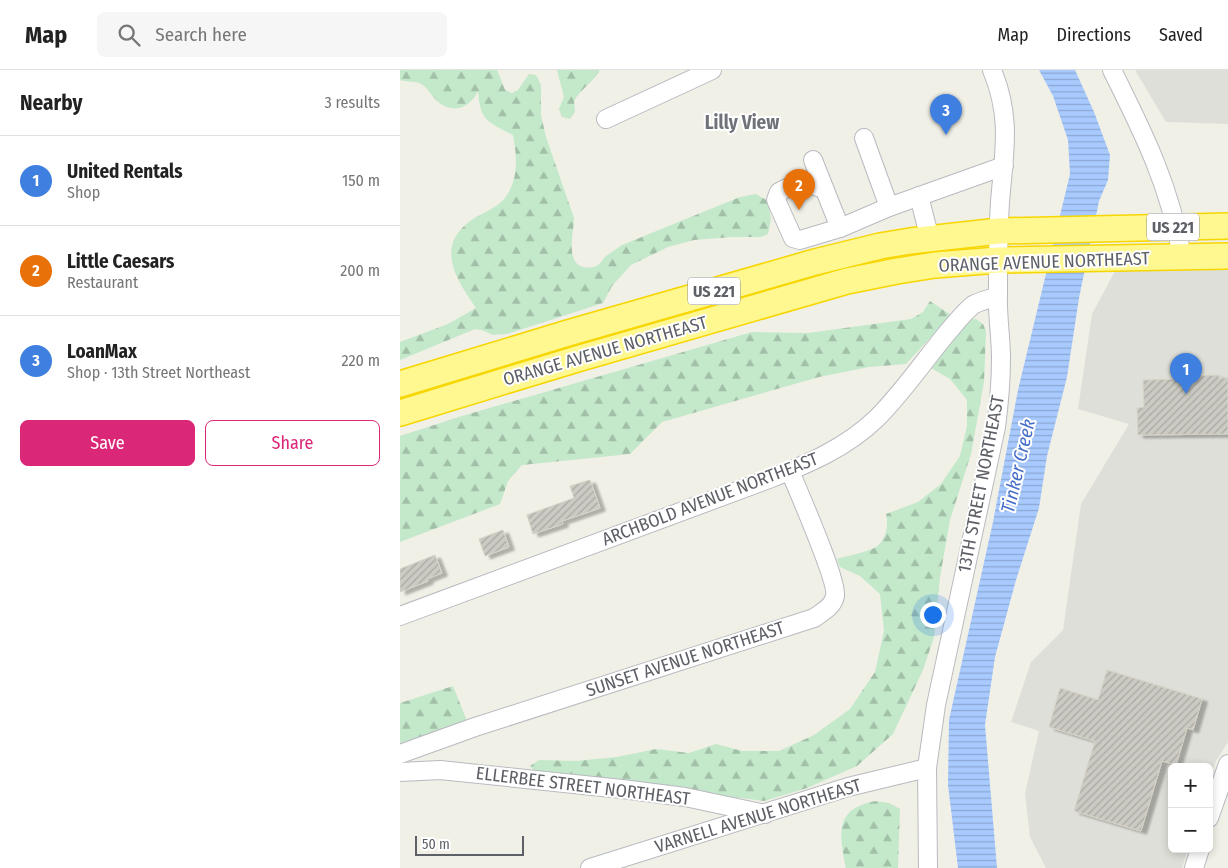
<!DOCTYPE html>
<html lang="en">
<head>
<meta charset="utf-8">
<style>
  :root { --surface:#fff; --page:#f6f6f6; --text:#222; --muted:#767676; --line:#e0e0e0; --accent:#db2777 }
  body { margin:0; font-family:"Fira Sans Condensed",sans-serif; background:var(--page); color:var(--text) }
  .controls { position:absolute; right:15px; bottom:15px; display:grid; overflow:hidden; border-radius:8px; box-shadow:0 2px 8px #0003 }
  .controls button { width:45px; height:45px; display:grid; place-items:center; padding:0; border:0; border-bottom:1px solid var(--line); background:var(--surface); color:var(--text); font:25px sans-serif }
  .scale { position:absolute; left:15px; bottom:12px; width:109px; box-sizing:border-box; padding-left:5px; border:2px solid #5e6067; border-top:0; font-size:14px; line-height:18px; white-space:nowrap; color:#5e6067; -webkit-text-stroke:4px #fff; paint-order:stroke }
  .you { position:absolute; left:532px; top:544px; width:18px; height:18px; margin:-12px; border:4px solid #fff; border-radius:50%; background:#1a73e8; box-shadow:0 0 0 8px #1a73e833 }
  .badge { display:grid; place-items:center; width:32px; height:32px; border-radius:50%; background:var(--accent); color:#fff; font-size:16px; font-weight:700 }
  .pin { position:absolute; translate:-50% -41px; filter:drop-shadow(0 1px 2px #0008) }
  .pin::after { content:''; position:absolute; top:26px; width:18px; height:15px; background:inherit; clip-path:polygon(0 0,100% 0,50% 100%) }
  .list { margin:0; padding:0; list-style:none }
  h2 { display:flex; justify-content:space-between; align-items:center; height:65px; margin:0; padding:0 20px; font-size:21px }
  h2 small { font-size:16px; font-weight:400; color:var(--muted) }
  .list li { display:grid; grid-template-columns:32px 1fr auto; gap:15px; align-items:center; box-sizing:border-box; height:90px; padding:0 20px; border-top:1px solid var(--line) }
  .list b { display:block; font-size:19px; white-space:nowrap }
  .list p { margin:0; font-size:16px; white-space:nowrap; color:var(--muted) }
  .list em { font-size:16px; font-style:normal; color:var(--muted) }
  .actions { display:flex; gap:10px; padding:15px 20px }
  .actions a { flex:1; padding:11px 0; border:1px solid var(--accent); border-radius:8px; text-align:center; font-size:18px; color:var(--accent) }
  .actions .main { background:var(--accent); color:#fff }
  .icon { flex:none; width:28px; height:28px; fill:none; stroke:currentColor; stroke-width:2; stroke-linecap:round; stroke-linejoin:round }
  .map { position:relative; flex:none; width:828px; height:798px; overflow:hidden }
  header { display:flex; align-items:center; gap:30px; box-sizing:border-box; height:70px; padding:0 25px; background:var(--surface); border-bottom:1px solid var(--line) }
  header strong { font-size:24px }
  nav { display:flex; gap:28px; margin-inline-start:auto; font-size:18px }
  .search { width:350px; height:45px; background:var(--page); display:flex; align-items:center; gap:12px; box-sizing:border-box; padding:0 18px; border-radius:8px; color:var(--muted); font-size:19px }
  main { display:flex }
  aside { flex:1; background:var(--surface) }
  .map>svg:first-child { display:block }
  .industrial { fill:#dfdfd9 }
  .forest { fill:url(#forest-firs) }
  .water { fill:url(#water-rules) }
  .building { fill:url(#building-hatch); stroke:#d6d3c5; filter:url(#shadow) }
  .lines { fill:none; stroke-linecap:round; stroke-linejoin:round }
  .minor-casing { stroke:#b9bac0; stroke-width:20 }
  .highway-casing { stroke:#f7d600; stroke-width:28 }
  .minor { stroke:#fff; stroke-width:18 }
  .highway { stroke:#fff78f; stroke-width:25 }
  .labels { text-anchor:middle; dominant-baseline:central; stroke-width:4; stroke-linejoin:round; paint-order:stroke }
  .shield { fill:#fff; stroke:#8e9095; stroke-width:1 }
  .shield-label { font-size:16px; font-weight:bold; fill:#5e6067 }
  .street-label { font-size:18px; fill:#5e6067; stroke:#fff }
  .neighbourhood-label { font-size:19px; font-weight:bold; fill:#6f7279; stroke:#fff }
  .water-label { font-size:19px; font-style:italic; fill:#466ec7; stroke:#fff }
</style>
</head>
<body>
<header>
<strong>Map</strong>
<div class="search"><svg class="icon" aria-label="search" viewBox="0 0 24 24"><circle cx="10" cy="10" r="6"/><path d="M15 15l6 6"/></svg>Search here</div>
<nav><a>Map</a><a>Directions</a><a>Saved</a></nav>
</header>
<main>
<aside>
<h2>Nearby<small>3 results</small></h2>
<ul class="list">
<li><span class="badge" style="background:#3f7fe0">1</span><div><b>United Rentals</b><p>Shop</p></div><em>150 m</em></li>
<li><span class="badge" style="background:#e8710a">2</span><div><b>Little Caesars</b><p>Restaurant</p></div><em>200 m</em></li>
<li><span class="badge" style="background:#3f7fe0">3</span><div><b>LoanMax</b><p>Shop · 13th Street Northeast</p></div><em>220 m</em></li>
</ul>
<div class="actions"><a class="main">Save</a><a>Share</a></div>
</aside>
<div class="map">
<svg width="828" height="798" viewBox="0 0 828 798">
  <defs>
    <pattern id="forest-firs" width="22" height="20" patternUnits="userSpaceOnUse" patternTransform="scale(1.25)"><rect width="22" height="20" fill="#c3e8ca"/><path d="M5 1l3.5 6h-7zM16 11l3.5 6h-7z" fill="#a2bfa8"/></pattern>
    <pattern id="water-rules" width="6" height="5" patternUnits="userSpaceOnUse" patternTransform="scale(1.25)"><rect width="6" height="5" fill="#a8caff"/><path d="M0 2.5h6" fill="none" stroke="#8ca7d2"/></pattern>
    <pattern id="building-hatch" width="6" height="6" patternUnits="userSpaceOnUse" patternTransform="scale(1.25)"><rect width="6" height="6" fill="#cccbc3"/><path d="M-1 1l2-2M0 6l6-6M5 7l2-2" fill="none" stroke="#a9a8a2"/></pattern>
    <filter id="shadow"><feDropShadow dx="5.5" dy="3" stdDeviation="1" flood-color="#0004"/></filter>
  </defs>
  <rect width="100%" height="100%" fill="#f0f0e7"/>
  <!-- industrial -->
  <g class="industrial">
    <polygon points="735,0 828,0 828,54 766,52"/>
    <polygon points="828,199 828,672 816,691 809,709 809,697 772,697 772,779 788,779 782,798 646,798 630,767 625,724 639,661 611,652 631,592 663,560 681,434 729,354 678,339 692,244 715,201"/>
  </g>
  <!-- forest -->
  <g class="forest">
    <path d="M0,0h97l8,20 7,3 6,-3 11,-16 7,1 5,10v30l5,22 28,81c0,14 -9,44 9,49 5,1 11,1 15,-2 3,-2 5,-6 8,-9 5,-4 11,-7 16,-11l118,-48 16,-3 12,7 3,18 -3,15 -7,3h-29l-38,3 -26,7 -37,18 -19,21 -9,17 -96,31 -14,1 -11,-5 -7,-1 -75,31v-18l48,-18 28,-16c-21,-30 -42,-63 -3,-89 11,-7 24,-11 32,-21 14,-19 12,-42 8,-63 -25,-13 -33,-14 -35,-44 -2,3 -4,8 -7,10 -10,11 -25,9 -35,-1 -5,-5 -8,-11 -13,-15 -7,-5 -15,-2 -23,-5z"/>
    <path d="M157,0h43c-7,12 -19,19 -26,31l1,11 -5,7 -8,-2 -3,-8 5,-12z"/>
    <polygon points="530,231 551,245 506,294 469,297 419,307 262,352 230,384 122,395 108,411 100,434 0,472 0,366 62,346 352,262 408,263 511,249 523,242"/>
    <path d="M576,249l7,5 3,7 -2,51 -13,72 -21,66 -10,57 -6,60 -11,33 -30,64 -36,32 -50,22 -43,13 -39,-5 -42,-9 -148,-16 -5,-5 9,-6 37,1 41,-4 39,-8 33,4 27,-9 26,7h37l35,-16 36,-26 25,-37 9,-41 -4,-37 -20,-18 -20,-9 -3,-8c10,-3 31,-7 39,-12 10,-7 13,-22 10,-33l32,-12 23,-18 19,-28 7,-30v-26l-17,-21 -19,-11 1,-8 36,-40z"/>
    <polygon points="53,616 67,651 0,673 0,633"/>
    <path d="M476,731l13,2 11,6 -2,59h-52c-6,-34 -13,-59 30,-67z"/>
  </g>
  <!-- water -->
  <polygon class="water" points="639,0 675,0 694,42 710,85 708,110 699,131 679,228 667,307 647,386 639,438 616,510 595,587 585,655 597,798 558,798 548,715 549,650 593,452 618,320 670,104 668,70 653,26"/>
  <!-- building -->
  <g class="building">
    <polygon points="819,305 819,308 828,308 828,364 738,365 737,338 744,337 743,310 790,309 790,306"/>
    <polygon points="190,410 200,438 162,451 163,454 133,464 127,445 174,428 170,416"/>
    <polygon points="103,460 109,477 85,486 79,469"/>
    <polygon points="35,485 42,503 27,509 28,511 0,522 0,499"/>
    <polygon points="707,600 802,629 793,660 787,658 776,695 762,691 741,761 674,741 695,671 649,657 660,618 698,630"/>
  </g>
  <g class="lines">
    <!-- minor casing -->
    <g class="minor-casing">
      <g id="minor">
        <path d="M712,0c31,62 59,118 70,187"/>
        <polyline points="206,49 312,0"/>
        <polyline points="464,68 489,137 604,96"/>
        <polyline points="413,90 440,158"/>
        <path d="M424,119c-19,-7 -27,-7 -45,3l-3,8 17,38 7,2 40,-12 49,-21"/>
        <polyline points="519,126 530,169"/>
        <path d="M0,546l369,-137c39,-15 77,-31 108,-61 26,-26 47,-57 70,-85 8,-9 16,-20 26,-28 7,-4 17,-6 25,-9"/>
        <path d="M0,684l75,-27 339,-109c8,-6 19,-11 21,-22 3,-15 -37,-105 -45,-125"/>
        <polyline points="0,702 40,700 222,719 285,727 365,744"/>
        <polyline points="809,748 828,694"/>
        <polyline points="190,798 448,717 527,698"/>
        <path d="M528,798l-1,-100 9,-63 60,-278c3,-23 5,-45 5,-69 0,-21 -4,-43 -3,-65 0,-30 0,-61 2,-91 4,-50 12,-84 -8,-132"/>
        <polyline points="794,798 800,779"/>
      </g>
    </g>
    <!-- highway casing -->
    <g class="highway-casing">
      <g id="highway">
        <polyline points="0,314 168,263 415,192 480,176 510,171 599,161 828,156"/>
        <polyline points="0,343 177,289 447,211 497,201 535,195 598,190 828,186"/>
      </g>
    </g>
    <!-- minor -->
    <use href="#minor" class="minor"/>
    <!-- highway -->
    <use href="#highway" class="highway"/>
  </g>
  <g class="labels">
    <!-- shield labels -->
    <g class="shield">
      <rect x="747" y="143.5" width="52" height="27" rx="4"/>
      <rect x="288" y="207.5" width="52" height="27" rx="4"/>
    </g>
    <g class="shield-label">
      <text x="773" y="157">US 221</text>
      <text x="314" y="221">US 221</text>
    </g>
    <!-- street labels -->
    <g class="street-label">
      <text transform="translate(644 192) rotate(-2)">ORANGE AVENUE NORTHEAST</text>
      <text transform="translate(205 281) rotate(-16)">ORANGE AVENUE NORTHEAST</text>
      <text transform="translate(581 414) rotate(-79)">13TH STREET NORTHEAST</text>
      <text transform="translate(310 429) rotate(-21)">ARCHBOLD AVENUE NORTHEAST</text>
      <text transform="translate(285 589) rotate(-18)">SUNSET AVENUE NORTHEAST</text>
      <text transform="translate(183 716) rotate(7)">ELLERBEE STREET NORTHEAST</text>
      <text transform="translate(358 746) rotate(-17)">VARNELL AVENUE NORTHEAST</text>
    </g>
    <!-- neighbourhood labels -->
    <g class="neighbourhood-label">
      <text x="342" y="52">Lilly View</text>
    </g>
    <!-- water labels -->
    <g class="water-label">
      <text transform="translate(618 396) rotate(-77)">Tinker Creek</text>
    </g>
  </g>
</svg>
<div class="controls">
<button>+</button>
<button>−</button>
</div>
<div class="scale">50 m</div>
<div class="you"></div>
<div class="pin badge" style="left:786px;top:324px;background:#3f7fe0">1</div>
<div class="pin badge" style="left:399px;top:140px;background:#e8710a">2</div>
<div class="pin badge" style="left:546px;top:65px;background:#3f7fe0">3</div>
</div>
</main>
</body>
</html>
